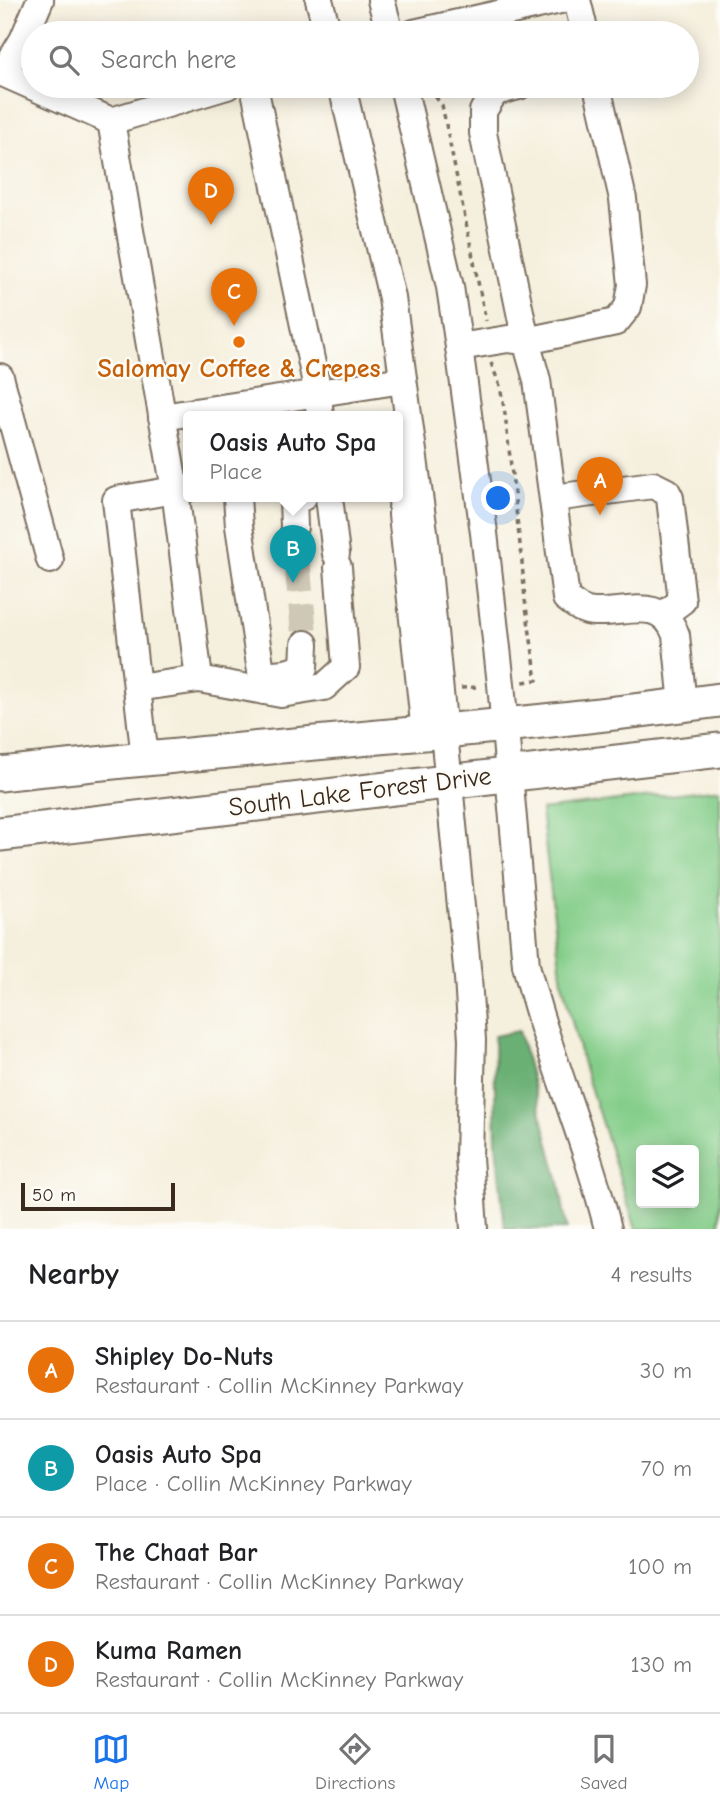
<!DOCTYPE html>
<html lang="en">
<head>
<meta charset="utf-8">
<style>
  :root { --surface:#fff; --page:#f2f2f2; --text:#202124; --muted:#757577; --line:#e0e0e0; --accent:#1a73e8 }
  body { margin:0; font-family:"Comic Neue",sans-serif; background:var(--page); color:var(--text) }
  .controls { position:absolute; right:21px; bottom:21px; display:grid; overflow:hidden; border-radius:7px; box-shadow:0 4px 18px #0003 }
  .controls button { width:63px; height:63px; display:grid; place-items:center; padding:0; border:0; border-bottom:2px solid var(--line); background:var(--surface); color:var(--text); font:35px sans-serif }
  .scale { position:absolute; left:21px; bottom:18px; width:154px; box-sizing:border-box; padding-left:7px; border:4px solid #3b2a1e; border-top:0; font-size:19px; line-height:24px; white-space:nowrap; color:#3b2a1e; -webkit-text-stroke:5px #fdfcf7; paint-order:stroke }
  .you { position:absolute; left:499px; top:499px; width:24px; height:24px; margin:-18px; border:5px solid #fff; border-radius:50%; background:#1a73e8; box-shadow:0 0 0 10px #1a73e833 }
  .badge { display:grid; place-items:center; width:46px; height:46px; border-radius:50%; background:var(--accent); color:#fff; font-size:23px; font-weight:700 }
  .pin { position:absolute; translate:-50% -58px; filter:drop-shadow(0 2px 4px #0008) }
  .pin::after { content:''; position:absolute; top:37px; width:24px; height:21px; background:inherit; clip-path:polygon(0 0,100% 0,50% 100%) }
  .popup { position:absolute; left:183px; top:411px; width:220px; height:91px; box-sizing:border-box; display:grid; place-content:center; border-radius:7px; background:var(--surface); filter:drop-shadow(0 2px 5px #0005); font-size:23px; white-space:nowrap; color:var(--muted) }
  .popup b { font-size:26px; color:var(--text) }
  .popup::after { content:''; position:absolute; left:50%; top:100%; margin-left:-14px; border:14px solid transparent; border-top-color:var(--surface) }
  .list { margin:0; padding:0; list-style:none }
  h2 { display:flex; justify-content:space-between; align-items:center; height:91px; margin:0; padding:0 28px; font-size:30px }
  h2 small { font-size:23px; font-weight:400; color:var(--muted) }
  .list li { display:grid; grid-template-columns:46px 1fr auto; gap:21px; align-items:center; box-sizing:border-box; height:98px; padding:0 28px; border-top:2px solid var(--line) }
  .list b { display:block; font-size:26px; white-space:nowrap }
  .list p { margin:0; font-size:23px; white-space:nowrap; color:var(--muted) }
  .list em { font-size:23px; font-style:normal; color:var(--muted) }
  .icon { flex:none; width:38px; height:38px; fill:none; stroke:currentColor; stroke-width:2; stroke-linecap:round; stroke-linejoin:round }
  .map { position:relative; flex:none; width:720px; height:1229px; overflow:hidden }
  .search { position:absolute; background:var(--surface); box-shadow:0 4px 18px #0003; left:21px; right:21px; top:21px; height:77px; display:flex; align-items:center; gap:18px; box-sizing:border-box; padding:0 24px; border-radius:38px; color:var(--muted); font-size:26px }
  .sheet { height:483px; background:var(--surface) }
  nav { display:flex; justify-content:space-around; align-items:center; box-sizing:border-box; height:98px; border-top:2px solid var(--line); background:var(--surface); font-size:19px; color:var(--muted) }
  nav a { display:grid; justify-items:center; gap:4px }
  nav .on { color:var(--accent) }
  .map>svg:first-child { display:block }
  .green { fill:#84cd89; stroke:#607c54; stroke-width:2; fill-rule:evenodd }
  .forest { fill:#6bb075; stroke:#536d4a; stroke-width:2 }
  .lines { fill:none; stroke-linecap:round; stroke-linejoin:round }
  .minor-tunnel { stroke:#d0c8b7; stroke-width:26; stroke-dasharray:26 13; stroke-linecap:butt }
  .minor-casing { stroke:#7c6f61; stroke-width:30 }
  .major-casing { stroke:#7c6f61; stroke-width:37 }
  .path { stroke:#7c6f61; stroke-width:3.5; stroke-dasharray:5 5; stroke-linecap:butt }
  .minor { stroke:#fff; stroke-width:26 }
  .major { stroke:#fff; stroke-width:33 }
  .food-dot { fill:#e8710a; stroke:#fdfcf7; stroke-width:2.5 }
  .labels { text-anchor:middle; dominant-baseline:central; stroke-width:5; stroke-linejoin:round; paint-order:stroke }
  .food-label { font-size:26px; font-weight:bold; fill:#c56008; stroke:#fdfcf7 }
  .street-label { font-size:26px; fill:#3b2a1e; stroke:#fdfcf7 }
</style>
</head>
<body>
<div class="map">
<svg width="720" height="1229" viewBox="0 0 720 1229">
  <rect width="100%" height="100%" fill="#fdfcf7"/>
  <filter id="ink" filterUnits="userSpaceOnUse"><feTurbulence type="fractalNoise" baseFrequency=".0143" numOctaves="2"/><feDisplacementMap in="SourceGraphic" scale="14" xChannelSelector="R" yChannelSelector="G"/><feConvolveMatrix kernelMatrix="1 2 1 2 8 2 1 2 1" color-interpolation-filters="sRGB"/></filter>
  <filter id="wash" filterUnits="userSpaceOnUse"><feTurbulence type="fractalNoise" baseFrequency=".00686" numOctaves="4" result="noise"/><feDisplacementMap in="SourceGraphic" scale="28" xChannelSelector="R" yChannelSelector="G"/><feGaussianBlur stdDeviation="1.57" result="paint"/><feColorMatrix in="noise" values="0 0 0 0 0 0 0 0 0 0 0 0 0 0 0 0 0 1.4 0 .05"/><feComposite in="paint" operator="in"/></filter>
  <g filter="url(#wash)">
    <rect width="100%" height="100%" fill="#f5efdd"/>
    <!-- green -->
    <path class="green" d="M720,789v440h-84l-52,-161 -22,-86 -21,-172zM641,1150h53v53h-53z"/>
    <!-- forest -->
    <polygon class="forest" points="519,1031 559,1182 567,1229 505,1229 496,1145 494,1036"/>
  </g>
  <g filter="url(#ink)">
    <g class="lines">
      <!-- minor-tunnel -->
      <polyline class="minor-tunnel" points="294,527 305,644"/>
      <!-- minor casing -->
      <g class="minor-casing">
        <g id="minor">
          <polyline points="40,0 23,40 3,73 111,121 227,86"/>
          <polyline points="319,0 328,33"/>
          <polyline points="381,0 390,33"/>
          <polyline points="577,0 585,33"/>
          <polyline points="414,33 560,0"/>
          <polyline points="254,86 318,393 320,417"/>
          <polyline points="342,86 392,298 425,539 468,978 472,1040 469,1157 474,1229"/>
          <path d="M403,86l47,201 9,60 25,186 17,151 25,281c22,90 60,174 82,264"/>
          <polyline points="519,86 495,92 483,111 483,133 526,341 616,322 628,307 632,285 623,199 597,86"/>
          <polyline points="111,121 175,490 116,500 137,688"/>
          <path d="M459,347l49,-8 18,2 11,39 29,218c9,7 17,14 29,14 32,2 66,-17 81,23l7,70"/>
          <polyline points="0,377 9,410"/>
          <polyline points="0,413 9,410 50,560"/>
          <polyline points="162,417 403,380"/>
          <polyline points="403,472 402,515 425,733"/>
          <polyline points="237,497 239,526 264,691"/>
          <polyline points="329,497 336,554"/>
          <polyline points="554,498 653,485 667,492 670,498 682,601 663,615"/>
          <polyline points="294,527 293,499 303,497"/>
          <polyline points="262,675 285,673 304,668 305,644"/>
          <polyline points="199,679 281,694 324,687 346,667 338,567"/>
          <polyline points="145,758 137,688 199,679 175,490 188,488"/>
        </g>
      </g>
      <!-- major casing -->
      <g class="major-casing">
        <g id="major">
          <path d="M0,774c240,-27 481,-42 720,-74"/>
          <polyline points="0,834 720,750"/>
        </g>
      </g>
      <!-- path -->
      <g class="path">
        <polyline points="429,89 442,105 486,321"/>
        <polyline points="491,363 500,386 505,414 522,562 525,600 537,680 523,682"/>
        <polyline points="461,688 477,687"/>
      </g>
      <!-- minor -->
      <use href="#minor" class="minor"/>
      <!-- major -->
      <use href="#major" class="major"/>
    </g>
  </g>
  <!-- markers -->
  <circle class="food-dot" cx="239" cy="342" r="7"/>
  <g class="labels">
    <!-- food labels -->
    <g class="food-label">
      <text x="239" y="369">Salomay Coffee &amp; Crepes</text>
    </g>
    <!-- street labels -->
    <g class="street-label">
      <text transform="translate(360 792) rotate(-7)">South Lake Forest Drive</text>
    </g>
  </g>
</svg>
<div class="controls">
<button><svg class="icon" aria-label="layers" viewBox="0 0 24 24"><path d="M12 4l9 5-9 5-9-5zM3 14l9 5 9-5"/></svg></button>
</div>
<div class="scale">50 m</div>
<div class="you"></div>
<div class="pin badge" style="left:600px;top:515px;background:#e8710a">A</div>
<div class="pin badge" style="left:293px;top:583px;background:#0f9aa8">B</div>
<div class="popup"><b>Oasis Auto Spa</b>Place</div>
<div class="pin badge" style="left:234px;top:326px;background:#e8710a">C</div>
<div class="pin badge" style="left:211px;top:225px;background:#e8710a">D</div>
<div class="search"><svg class="icon" aria-label="search" viewBox="0 0 24 24"><circle cx="10" cy="10" r="6"/><path d="M15 15l6 6"/></svg>Search here</div>
</div>
<section class="sheet">
<h2>Nearby<small>4 results</small></h2>
<ul class="list">
<li><span class="badge" style="background:#e8710a">A</span><div><b>Shipley Do-Nuts</b><p>Restaurant · Collin McKinney Parkway</p></div><em>30 m</em></li>
<li><span class="badge" style="background:#0f9aa8">B</span><div><b>Oasis Auto Spa</b><p>Place · Collin McKinney Parkway</p></div><em>70 m</em></li>
<li><span class="badge" style="background:#e8710a">C</span><div><b>The Chaat Bar</b><p>Restaurant · Collin McKinney Parkway</p></div><em>100 m</em></li>
<li><span class="badge" style="background:#e8710a">D</span><div><b>Kuma Ramen</b><p>Restaurant · Collin McKinney Parkway</p></div><em>130 m</em></li>
</ul>
</section>
<nav>
<a class="on"><svg class="icon" aria-label="map" viewBox="0 0 24 24"><path d="M3 6l6-2 6 2 6-2v14l-6 2-6-2-6 2zM9 4v14M15 6v14"/></svg>Map</a>
<a><svg class="icon" aria-label="directions" viewBox="0 0 24 24"><path d="M12 3l9 9-9 9-9-9zM9 14v-3h6M13 9l2 2-2 2"/></svg>Directions</a>
<a><svg class="icon" aria-label="saved" viewBox="0 0 24 24"><path d="M7 4h10v16l-5-4-5 4z"/></svg>Saved</a>
</nav>
</body>
</html>
